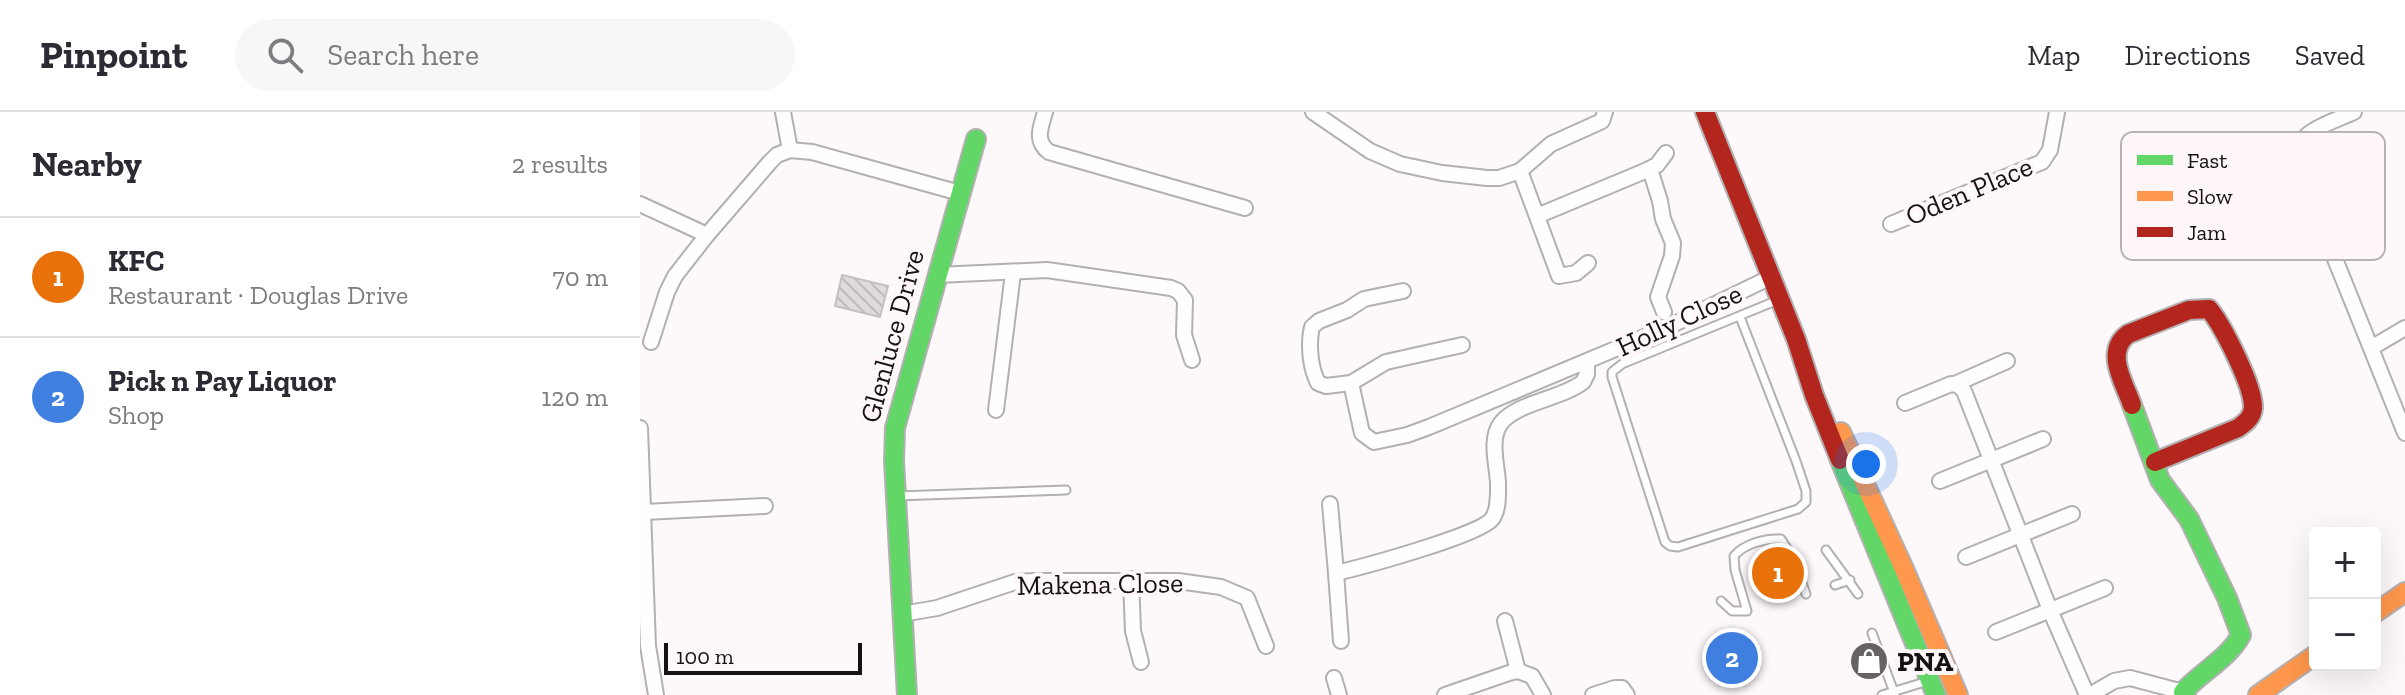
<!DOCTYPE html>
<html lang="en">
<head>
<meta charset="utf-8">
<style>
  :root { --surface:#fff; --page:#f7f7f7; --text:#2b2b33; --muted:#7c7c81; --line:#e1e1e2; --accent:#b45309 }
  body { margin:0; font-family:"Zilla Slab",serif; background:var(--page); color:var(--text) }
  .controls { position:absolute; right:24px; bottom:24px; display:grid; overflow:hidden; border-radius:8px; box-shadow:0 8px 32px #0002 }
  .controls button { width:72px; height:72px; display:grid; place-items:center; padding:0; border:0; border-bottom:2px solid var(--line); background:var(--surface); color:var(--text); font:40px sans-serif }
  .scale { position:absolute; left:24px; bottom:20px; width:198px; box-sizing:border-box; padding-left:8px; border:4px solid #151213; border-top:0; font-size:22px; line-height:28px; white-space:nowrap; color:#151213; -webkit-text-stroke:6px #fff6f9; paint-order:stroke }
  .you { position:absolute; left:1226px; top:352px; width:28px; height:28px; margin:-20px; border:6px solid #fff; border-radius:50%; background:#1a73e8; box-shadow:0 0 0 12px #1a73e833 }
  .badge { display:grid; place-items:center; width:52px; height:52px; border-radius:50%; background:var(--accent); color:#fff; font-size:26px; font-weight:700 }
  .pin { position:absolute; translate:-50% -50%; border:4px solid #fff; box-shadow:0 2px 8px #0006 }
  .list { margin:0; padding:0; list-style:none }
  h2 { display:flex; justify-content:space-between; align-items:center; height:104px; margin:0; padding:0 32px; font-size:34px }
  h2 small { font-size:26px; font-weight:400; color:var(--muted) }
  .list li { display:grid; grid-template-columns:52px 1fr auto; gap:24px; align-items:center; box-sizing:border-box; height:120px; padding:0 32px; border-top:2px solid var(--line) }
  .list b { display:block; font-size:30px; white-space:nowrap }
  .list p { margin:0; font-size:26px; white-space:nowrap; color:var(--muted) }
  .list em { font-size:26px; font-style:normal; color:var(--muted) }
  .icon { flex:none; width:44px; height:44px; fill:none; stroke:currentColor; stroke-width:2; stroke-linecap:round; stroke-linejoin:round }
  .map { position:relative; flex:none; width:1765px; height:583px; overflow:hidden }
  header { display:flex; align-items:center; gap:48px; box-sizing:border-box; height:112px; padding:0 40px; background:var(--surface); border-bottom:2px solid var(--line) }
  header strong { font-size:38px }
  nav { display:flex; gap:44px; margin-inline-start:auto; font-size:28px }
  .search { width:560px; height:72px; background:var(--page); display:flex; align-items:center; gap:20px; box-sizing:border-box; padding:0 28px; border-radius:44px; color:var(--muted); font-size:30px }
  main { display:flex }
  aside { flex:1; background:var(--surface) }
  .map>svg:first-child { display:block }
  .building { fill:url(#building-back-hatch); stroke:#c4c0c2; stroke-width:2 }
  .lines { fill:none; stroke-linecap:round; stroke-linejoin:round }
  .lane-casing { stroke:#b3b0b1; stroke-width:11 }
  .street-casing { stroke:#b3b0b1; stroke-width:18 }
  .fast-casing { stroke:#b3b0b1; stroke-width:22 }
  .slow-casing { stroke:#b3b0b1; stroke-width:22 }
  .jam-casing { stroke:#b3b0b1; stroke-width:22 }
  .lane { stroke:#fffefe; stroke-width:7 }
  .street { stroke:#fffefe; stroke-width:14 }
  .fast { stroke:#63d668; stroke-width:18 }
  .slow { stroke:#ff974d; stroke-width:18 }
  .jam { stroke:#b3261e; stroke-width:18 }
  .labels { text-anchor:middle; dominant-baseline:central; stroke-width:8; stroke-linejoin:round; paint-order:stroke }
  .street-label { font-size:28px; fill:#151213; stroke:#fff6f9 }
  .poi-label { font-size:28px; font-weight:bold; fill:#151213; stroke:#fff6f9; text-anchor:start }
  .key { fill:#fff6f9; stroke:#b9b2b4; stroke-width:2 }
  .key-label { font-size:22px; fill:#151213 }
</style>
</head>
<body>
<header>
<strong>Pinpoint</strong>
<div class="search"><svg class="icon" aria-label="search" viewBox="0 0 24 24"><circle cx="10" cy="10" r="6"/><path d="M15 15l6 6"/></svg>Search here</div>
<nav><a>Map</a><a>Directions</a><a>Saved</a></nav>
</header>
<main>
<aside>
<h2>Nearby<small>2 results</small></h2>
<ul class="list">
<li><span class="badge" style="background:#e8710a">1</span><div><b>KFC</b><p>Restaurant · Douglas Drive</p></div><em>70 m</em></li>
<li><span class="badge" style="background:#3f7fe0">2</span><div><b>Pick n Pay Liquor</b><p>Shop</p></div><em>120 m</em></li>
</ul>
</aside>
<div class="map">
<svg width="1765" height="583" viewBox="0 0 1765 583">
  <defs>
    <pattern id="building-back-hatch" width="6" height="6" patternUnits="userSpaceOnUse" patternTransform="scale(2)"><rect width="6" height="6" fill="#dfdbdd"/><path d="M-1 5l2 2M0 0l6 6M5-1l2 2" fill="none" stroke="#bebbbd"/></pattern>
  </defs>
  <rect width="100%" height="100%" fill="#fdf8fa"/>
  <!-- building -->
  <polygon class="building" points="202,163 248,174 240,205 195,194"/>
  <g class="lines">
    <!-- lane casing -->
    <g class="lane-casing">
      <g id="lane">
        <polyline points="1100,205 1156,349 1166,379 1166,390 1158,397 1038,435 1030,434 1025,430 972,265 972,260 982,252 1138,188"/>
        <polyline points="257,384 426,378"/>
        <polyline points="1186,438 1218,482"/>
        <polyline points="1195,473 1210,468"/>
        <path d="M1081,489l11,10h15l-12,-41 -1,-14c10,-12 31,-18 47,-17l12,19 13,36"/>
        <polyline points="1232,521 1255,583"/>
        <polyline points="1242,583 1288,569"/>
      </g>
    </g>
    <!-- street casing -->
    <g class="street-casing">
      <g id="street">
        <polyline points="143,0 150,38"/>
        <path d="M405,0c-4,15 -11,29 4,40l196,56"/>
        <polyline points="673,0 730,39 760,52 802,61 847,66 859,66 880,59 911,32 962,9 965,0"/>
        <path d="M1714,0c-23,11 -61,19 -58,50l109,271"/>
        <polyline points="1010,57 1020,89 1023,107 1033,131 1032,144 1018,185 1024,200"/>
        <polyline points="880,59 919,164 936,161 948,151"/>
        <polyline points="0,92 67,123"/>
        <polyline points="897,104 1005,59 1017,53 1026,41"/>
        <polyline points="1251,112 1402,50 1410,38 1417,0"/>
        <polyline points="297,163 407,158 531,176 538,179 545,188 544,223 552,248"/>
        <path d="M763,179l-39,8 -17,11 -28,11 -7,6c-4,17 -2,40 6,56l8,3 25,-3 35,-21 76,-17"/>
        <polyline points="11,230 27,180 35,164 67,123 130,50 137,43 150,38 172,40 320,81"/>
        <polyline points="1731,236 1765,216"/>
        <polyline points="711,271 722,321 734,330 767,323 789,315 1028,215 1131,165"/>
        <polyline points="1315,272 1367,249"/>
        <polyline points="1265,291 1311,272 1318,273 1324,279 1410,498 1447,583"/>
        <polyline points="356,298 373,161"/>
        <polyline points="0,316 8,534 16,583"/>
        <polyline points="1300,369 1403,327"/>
        <polyline points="690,392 696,461"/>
        <polyline points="4,400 125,394"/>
        <polyline points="1326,445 1432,402"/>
        <polyline points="491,467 493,519 501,550"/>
        <polyline points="262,502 297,496 375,470 394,469 538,469 581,475 607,486 626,534"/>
        <polyline points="865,509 878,559"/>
        <polyline points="1356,520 1465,476"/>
        <path d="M701,529l-5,-68c26,-6 144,-38 156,-54 7,-9 6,-25 6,-36 -1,-19 -9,-44 3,-60 17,-21 60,-24 82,-41l4,-8v-13"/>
        <polyline points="694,566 699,583"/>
        <polyline points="805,583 869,561 878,559 892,564 903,583"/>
        <polyline points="953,583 975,576 982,576 987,583"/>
        <polyline points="1450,583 1474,569 1490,566 1543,580"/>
      </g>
    </g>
    <!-- fast casing -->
    <g class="fast-casing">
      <g id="fast">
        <path d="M1492,293l28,75 29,39 38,79 14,37c-13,24 -40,37 -58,57l3,3"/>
        <polyline points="1200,348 1296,583"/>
        <polyline points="267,583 254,349 255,316 336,27"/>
      </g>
    </g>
    <!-- slow casing -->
    <g class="slow-casing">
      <g id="slow">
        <polyline points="1201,320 1264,457 1318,583"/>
        <polyline points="1735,501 1765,480"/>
        <polyline points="1618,583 1675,543"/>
      </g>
    </g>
    <!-- jam casing -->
    <g class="jam-casing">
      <g id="jam">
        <polyline points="1065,0 1156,227 1174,283 1200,348"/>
        <path d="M1492,293c-8,-23 -28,-53 -4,-71l61,-24 20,-1c14,17 45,78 44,99 -1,10 -8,15 -15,20l-83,34"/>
      </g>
    </g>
    <!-- lane -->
    <use href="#lane" class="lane"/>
    <!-- street -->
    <use href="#street" class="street"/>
    <!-- fast -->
    <use href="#fast" class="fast"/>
    <!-- slow -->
    <use href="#slow" class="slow"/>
    <!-- jam -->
    <use href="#jam" class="jam"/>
  </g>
  <!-- icons -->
  <defs>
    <g id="shop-disc" transform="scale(2)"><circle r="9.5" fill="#666264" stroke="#fff6f9"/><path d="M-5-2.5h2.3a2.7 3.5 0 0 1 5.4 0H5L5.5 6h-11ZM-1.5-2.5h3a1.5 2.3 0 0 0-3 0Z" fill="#fff"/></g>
  </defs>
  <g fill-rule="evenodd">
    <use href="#shop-disc" x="1229" y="549"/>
  </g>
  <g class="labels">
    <!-- street labels -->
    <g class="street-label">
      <text transform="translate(1329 79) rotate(-23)">Oden Place</text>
      <text transform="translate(1039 208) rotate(-25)">Holly Close</text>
      <text transform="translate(252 224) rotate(-75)">Glenluce Drive</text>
      <text transform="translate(460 472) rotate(-1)">Makena Close</text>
    </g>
    <!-- poi labels -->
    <g class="poi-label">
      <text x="1257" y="549">PNA</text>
    </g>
  </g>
  <!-- legend -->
  <rect x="1481" y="20" width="264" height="128" rx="12" class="key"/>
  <rect x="1497" y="43" width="36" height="10" fill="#63d668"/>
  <rect x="1497" y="79" width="36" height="10" fill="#ff974d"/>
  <rect x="1497" y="115" width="36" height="10" fill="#b3261e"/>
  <g class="key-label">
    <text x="1547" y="56">Fast</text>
    <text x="1547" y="92">Slow</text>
    <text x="1547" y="128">Jam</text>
  </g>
</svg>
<div class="controls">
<button>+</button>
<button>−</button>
</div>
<div class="scale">100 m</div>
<div class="you"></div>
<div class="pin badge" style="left:1138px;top:461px;background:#e8710a">1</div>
<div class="pin badge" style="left:1092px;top:546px;background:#3f7fe0">2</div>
</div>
</main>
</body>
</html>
